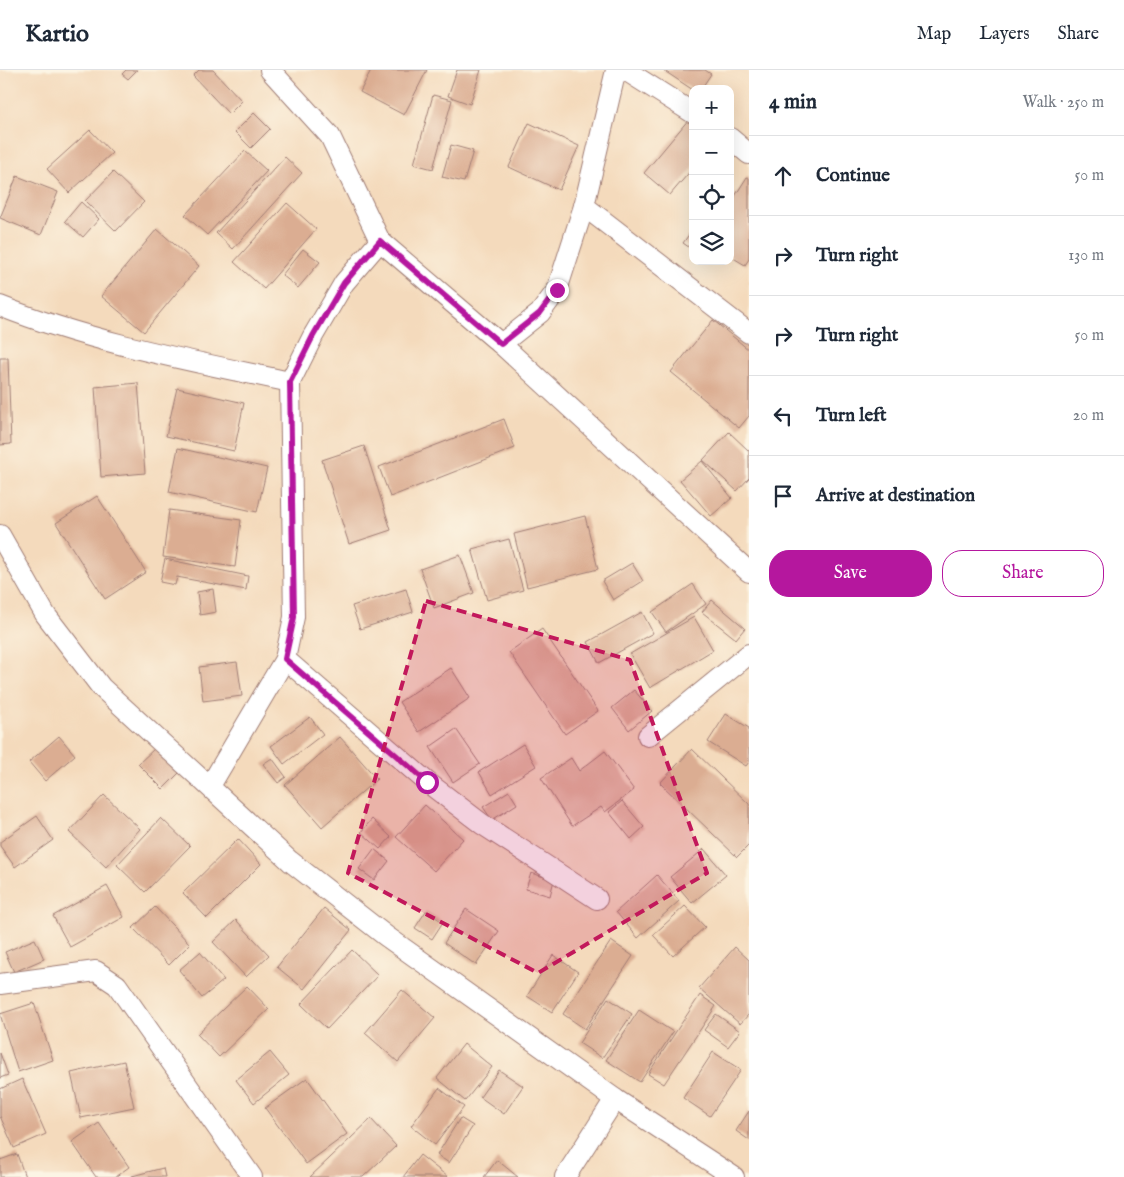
<!DOCTYPE html>
<html lang="en">
<head>
<meta charset="utf-8">
<style>
  :root { --surface:#fff; --page:#f6f6f7; --text:#1f2937; --muted:#747a83; --line:#e0e1e3; --accent:#b5179e }
  body { margin:0; font-family:"IM FELL English",serif; background:var(--page); color:var(--text) }
  .controls { position:absolute; right:15px; top:15px; display:grid; overflow:hidden; border-radius:10px; box-shadow:0 5px 20px #0002 }
  .controls button { width:45px; height:45px; display:grid; place-items:center; padding:0; border:0; border-bottom:1px solid var(--line); background:var(--surface); color:var(--text); font:25px sans-serif }
  .stop { position:absolute; width:15px; height:15px; margin:-11px; border:4px solid #b5179e; border-radius:50%; background:#fff }
  .stop.end { background:#b5179e; border-color:#fff; box-shadow:0 1px 5px #0008 }
  .list { margin:0; padding:0; list-style:none }
  h2 { display:flex; justify-content:space-between; align-items:center; height:65px; margin:0; padding:0 20px; font-size:21px }
  h2 small { font-size:16px; font-weight:400; color:var(--muted) }
  .list li { display:grid; grid-template-columns:32px 1fr auto; gap:15px; align-items:center; box-sizing:border-box; height:80px; padding:0 20px; border-top:1px solid var(--line) }
  .list b { display:block; font-size:19px; white-space:nowrap }
  .list em { font-size:16px; font-style:normal; color:var(--muted) }
  .actions { display:flex; gap:10px; padding:15px 20px }
  .actions a { flex:1; padding:11px 0; border:1px solid var(--accent); border-radius:20px; text-align:center; font-size:18px; color:var(--accent) }
  .actions .main { background:var(--accent); color:#fff }
  .icon { flex:none; width:28px; height:28px; fill:none; stroke:currentColor; stroke-width:2; stroke-linecap:round; stroke-linejoin:round }
  .map { position:relative; flex:none; width:749px; height:1107px; overflow:hidden }
  header { display:flex; align-items:center; gap:30px; box-sizing:border-box; height:70px; padding:0 25px; background:var(--surface); border-bottom:1px solid var(--line) }
  header strong { font-size:24px }
  nav { display:flex; gap:28px; margin-inline-start:auto; font-size:18px }
  main { display:flex }
  aside { flex:1; background:var(--surface) }
  .map>svg:first-child { display:block }
  .building { fill:#dbad92 }
  .lines { fill:none; stroke-linecap:round; stroke-linejoin:round }
  .minor-casing { stroke:#9f7c74; stroke-width:22 }
  .minor { stroke:#fff; stroke-width:20 }
  .route { stroke:#b5179e; stroke-width:6 }
  .marked { fill:#c2185b; fill-opacity:0.2; stroke:#c2185b; stroke-width:4; stroke-dasharray:10 6; stroke-linejoin:round }
</style>
</head>
<body>
<header>
<strong>Kartio</strong>
<nav><a>Map</a><a>Layers</a><a>Share</a></nav>
</header>
<main>
<div class="map">
<svg width="749" height="1107" viewBox="0 0 749 1107">
  <rect width="100%" height="100%" fill="#fcf5e5"/>
  <filter id="ink" filterUnits="userSpaceOnUse"><feTurbulence type="fractalNoise" baseFrequency=".02" numOctaves="2"/><feDisplacementMap in="SourceGraphic" scale="10" xChannelSelector="R" yChannelSelector="G"/><feConvolveMatrix kernelMatrix="1 2 1 2 8 2 1 2 1" color-interpolation-filters="sRGB"/></filter>
  <filter id="wash" filterUnits="userSpaceOnUse"><feTurbulence type="fractalNoise" baseFrequency=".0096" numOctaves="4" result="noise"/><feDisplacementMap in="SourceGraphic" scale="20" xChannelSelector="R" yChannelSelector="G"/><feGaussianBlur stdDeviation="1.12" result="paint"/><feColorMatrix in="noise" values="0 0 0 0 0 0 0 0 0 0 0 0 0 0 0 0 0 1.4 0 .05"/><feComposite in="paint" operator="in"/></filter>
  <g filter="url(#wash)">
    <rect width="100%" height="100%" fill="#f4dabc"/>
    <g id="blocks">
      <!-- building -->
      <g class="building">
        <polygon points="126,0 137,0 128,9 122,4"/>
        <polygon points="199,0 213,0 242,31 229,44 193,6"/>
        <polygon points="371,0 427,0 404,45 360,22"/>
        <polygon points="457,0 481,0 470,34 448,26"/>
        <polygon points="663,0 705,0 711,4 701,19 693,20"/>
        <polygon points="433,25 452,30 433,99 414,94"/>
        <polygon points="254,43 270,59 251,78 235,62"/>
        <polygon points="689,49 693,53 693,98 670,125 644,103"/>
        <polygon points="529,53 579,76 559,120 509,97"/>
        <polygon points="90,60 112,83 69,123 47,99"/>
        <polygon points="451,75 473,81 464,112 442,107"/>
        <polygon points="245,81 267,101 207,165 185,145"/>
        <polygon points="285,87 302,103 233,179 216,163"/>
        <polygon points="113,102 144,132 116,161 85,131"/>
        <polygon points="17,106 58,122 41,165 0,148"/>
        <polygon points="747,107 749,108 749,189 745,195 730,186 730,134"/>
        <polygon points="81,132 99,149 83,167 65,151"/>
        <polygon points="287,133 316,159 264,219 234,192"/>
        <polygon points="157,159 199,196 144,262 101,226"/>
        <polygon points="693,159 693,180 683,173"/>
        <polygon points="303,179 320,192 298,218 282,205"/>
        <polygon points="713,250 749,280 749,346 739,358 671,302"/>
        <polygon points="0,288 8,288 11,374 0,375"/>
        <polygon points="138,313 145,403 101,407 95,317"/>
        <polygon points="177,318 244,333 234,381 166,366"/>
        <polygon points="504,349 515,378 390,427 379,397"/>
        <polygon points="729,362 749,381 749,408 737,421 703,390"/>
        <polygon points="364,376 391,460 349,474 322,390"/>
        <polygon points="178,378 267,398 257,442 169,422"/>
        <polygon points="702,391 732,428 711,446 680,410"/>
        <polygon points="97,426 146,502 105,529 56,453"/>
        <polygon points="169,440 241,450 235,497 163,487"/>
        <polygon points="585,446 598,499 527,517 514,464"/>
        <polygon points="509,469 523,520 487,530 472,479"/>
        <polygon points="460,485 474,523 434,538 420,499"/>
        <polygon points="165,489 248,506 246,520 177,507 175,515 160,512"/>
        <polygon points="632,493 643,511 613,530 602,511"/>
        <polygon points="693,514 706,534 666,562 652,542"/>
        <polygon points="213,519 216,542 200,545 197,522"/>
        <polygon points="406,519 413,542 360,559 352,536"/>
        <polygon points="712,530 745,558 736,569 702,542"/>
        <polygon points="642,542 653,563 599,593 588,572"/>
        <polygon points="694,547 713,580 650,618 630,584"/>
        <polygon points="542,559 598,641 565,664 509,582"/>
        <polygon points="237,592 242,626 203,631 199,597"/>
        <polygon points="451,598 470,628 419,662 399,632"/>
        <polygon points="634,620 652,641 629,660 612,638"/>
        <polygon points="726,644 749,658 749,692 746,696 708,672"/>
        <polygon points="310,647 323,664 284,694 271,676"/>
        <polygon points="456,659 480,694 453,712 430,677"/>
        <polygon points="59,666 75,685 45,711 29,692"/>
        <polygon points="340,667 377,709 322,757 285,715"/>
        <polygon points="523,674 536,696 492,724 479,702"/>
        <polygon points="155,678 179,703 163,719 138,694"/>
        <polygon points="692,679 749,734 749,775 737,787 660,713"/>
        <polygon points="605,681 634,720 605,742 601,737 572,756 541,708 571,688 579,701"/>
        <polygon points="272,688 286,707 278,713 263,694"/>
        <polygon points="509,721 517,734 492,750 483,737"/>
        <polygon points="104,725 140,759 106,797 69,762"/>
        <polygon points="622,731 644,757 631,769 609,742"/>
        <polygon points="425,735 463,769 434,801 396,767"/>
        <polygon points="37,746 53,770 15,797 0,776 0,772"/>
        <polygon points="161,748 190,776 145,822 117,795"/>
        <polygon points="372,749 391,767 380,779 361,762"/>
        <polygon points="238,769 261,794 207,848 183,823"/>
        <polygon points="374,779 389,791 374,810 359,799"/>
        <polygon points="704,779 726,805 692,833 670,807"/>
        <polygon points="531,803 554,810 550,826 526,819"/>
        <polygon points="657,805 679,831 638,868 616,842"/>
        <polygon points="107,816 124,847 70,877 53,846"/>
        <polygon points="685,836 705,857 673,886 653,865"/>
        <polygon points="155,837 190,874 169,895 133,858"/>
        <polygon points="324,838 351,860 304,919 277,897"/>
        <polygon points="466,839 499,861 476,895 444,873"/>
        <polygon points="426,841 443,852 432,869 415,858"/>
        <polygon points="236,850 269,885 246,907 213,872"/>
        <polygon points="35,869 44,889 14,902 5,882"/>
        <polygon points="611,871 633,886 585,959 563,944"/>
        <polygon points="735,877 749,890 749,944 740,954 699,918"/>
        <polygon points="352,880 378,905 327,959 301,934"/>
        <polygon points="200,882 224,910 202,928 179,900"/>
        <polygon points="553,885 578,902 552,942 527,926"/>
        <polygon points="247,916 269,939 219,987 197,964"/>
        <polygon points="402,920 435,948 398,992 365,963"/>
        <polygon points="700,925 716,936 664,1014 648,1004"/>
        <polygon points="608,928 632,944 602,988 579,973"/>
        <polygon points="34,933 53,990 18,1002 0,944"/>
        <polygon points="639,940 673,962 640,1012 606,990"/>
        <polygon points="716,944 740,961 728,977 704,960"/>
        <polygon points="464,974 492,997 465,1031 437,1008"/>
        <polygon points="270,982 289,1005 254,1033 236,1010"/>
        <polygon points="713,982 741,1000 710,1046 683,1028"/>
        <polygon points="0,983 8,1005 0,1008"/>
        <polygon points="124,991 134,1037 81,1048 71,1003"/>
        <polygon points="499,1000 523,1016 504,1044 480,1027"/>
        <polygon points="307,1008 347,1064 306,1094 265,1038"/>
        <polygon points="22,1009 46,1064 14,1078 0,1046 0,1019"/>
        <polygon points="439,1018 464,1037 435,1075 411,1056"/>
        <polygon points="749,1041 749,1070 736,1061"/>
        <polygon points="460,1048 473,1056 449,1093 437,1085"/>
        <polygon points="371,1049 396,1076 363,1107 310,1107"/>
        <polygon points="99,1053 129,1097 115,1107 96,1107 72,1072"/>
        <polygon points="17,1084 25,1107 0,1107 0,1090"/>
        <polygon points="420,1085 448,1107 403,1107"/>
        <polygon points="497,1090 518,1107 484,1107"/>
        <polygon points="163,1098 165,1107 132,1107 132,1106"/>
      </g>
    </g>
  </g>
  <g filter="url(#ink)">
    <use href="#blocks" fill-opacity="0" stroke="#9f7c74" stroke-width="1"/>
    <g class="lines">
      <!-- minor casing -->
      <g class="minor-casing">
        <g id="minor">
          <polyline points="270,0 330,66 380,171 501,274 749,502"/>
          <polyline points="625,0 693,43"/>
          <polyline points="730,68 749,84"/>
          <polyline points="584,136 749,263"/>
          <path d="M0,236c93,37 192,55 290,76"/>
          <polyline points="501,274 540,243 557,220 584,136 616,0"/>
          <polyline points="0,465 45,544 101,617 290,791 386,866 615,1029 734,1107"/>
          <polyline points="285,589 427,712 482,754 597,829"/>
          <polyline points="648,666 749,584"/>
          <polyline points="210,716 285,589 294,547 290,312 313,266 344,213 380,171"/>
          <polyline points="0,914 96,901 117,915 252,1107"/>
          <polyline points="565,1107 615,1029"/>
        </g>
      </g>
      <!-- minor -->
      <use href="#minor" class="minor"/>
    </g>
  </g>
  <g class="lines" filter="url(#ink)">
    <!-- route -->
    <polyline class="route" points="427,712 285,589 294,547 290,312 313,266 344,213 380,171 501,274 540,243 557,220"/>
  </g>
  <!-- marked area -->
  <path class="marked" d="M426,531l204,59 77,213 -169,100 -190,-100z"/>
</svg>
<div class="controls">
<button>+</button>
<button>−</button>
<button><svg class="icon" aria-label="locate" viewBox="0 0 24 24"><circle cx="12" cy="12" r="6"/><path d="M12 2v4M12 18v4M2 12h4M18 12h4"/></svg></button>
<button><svg class="icon" aria-label="layers" viewBox="0 0 24 24"><path d="M12 4l9 5-9 5-9-5zM3 14l9 5 9-5"/></svg></button>
</div>
<div class="stop" style="left:427px;top:712px"></div>
<div class="stop end" style="left:557px;top:220px"></div>
</div>
<aside>
<h2>4 min<small>Walk · 250 m</small></h2>
<ul class="list">
<li><svg class="icon" aria-label="ahead" viewBox="0 0 24 24"><path d="M12 20V5M6 11l6-6 6 6"/></svg><div><b>Continue</b></div><em>50 m</em></li>
<li><svg class="icon" aria-label="right" viewBox="0 0 24 24"><path d="M7 20v-9h11M14 6l5 5-5 5"/></svg><div><b>Turn right</b></div><em>130 m</em></li>
<li><svg class="icon" aria-label="right" viewBox="0 0 24 24"><path d="M7 20v-9h11M14 6l5 5-5 5"/></svg><div><b>Turn right</b></div><em>50 m</em></li>
<li><svg class="icon" aria-label="left" viewBox="0 0 24 24"><path d="M17 20v-9H6M10 6l-5 5 5 5"/></svg><div><b>Turn left</b></div><em>20 m</em></li>
<li><svg class="icon" aria-label="arrive" viewBox="0 0 24 24"><path d="M6 21V4h12l-3 4 3 4H6"/></svg><div><b>Arrive at destination</b></div></li>
</ul>
<div class="actions"><a class="main">Save</a><a>Share</a></div>
</aside>
</main>
</body>
</html>
